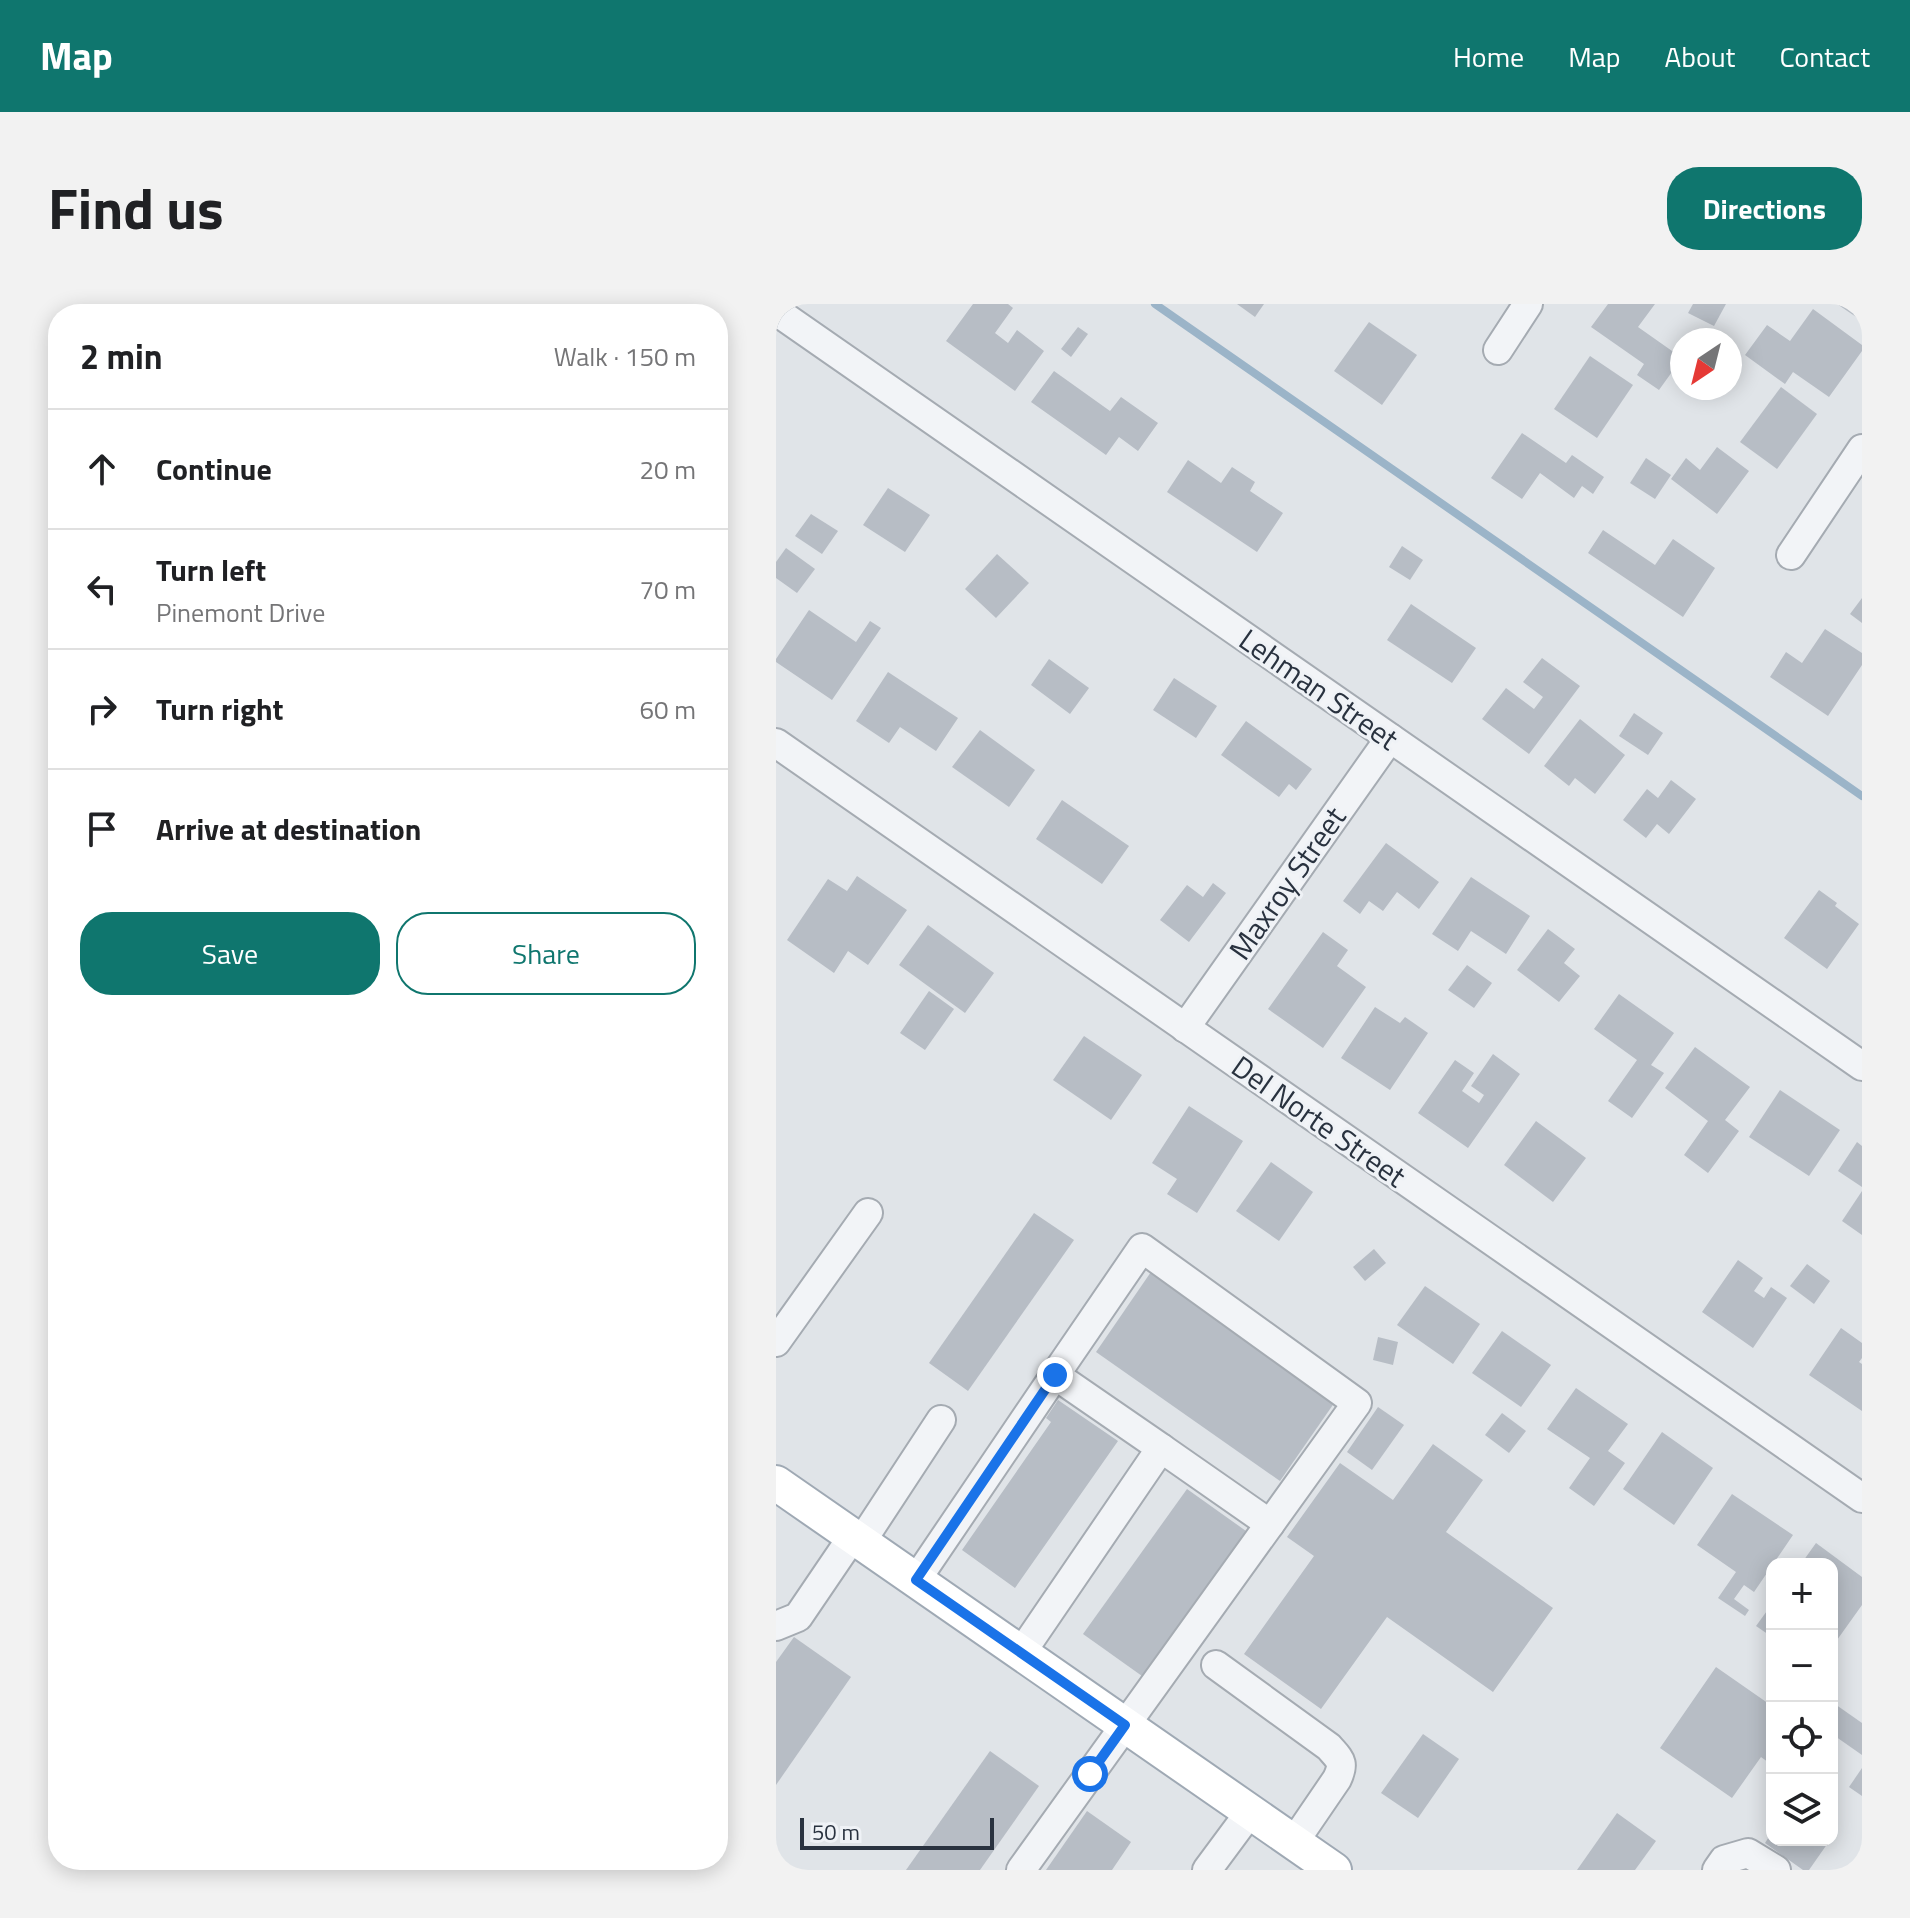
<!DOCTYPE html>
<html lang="en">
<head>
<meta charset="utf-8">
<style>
  :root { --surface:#fff; --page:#f2f2f2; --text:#202124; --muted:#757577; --line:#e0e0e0; --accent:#0f766e }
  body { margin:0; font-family:"Titillium Web",sans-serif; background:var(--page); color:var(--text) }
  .controls { position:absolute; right:24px; bottom:24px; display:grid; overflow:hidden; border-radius:16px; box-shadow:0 4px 20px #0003 }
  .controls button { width:72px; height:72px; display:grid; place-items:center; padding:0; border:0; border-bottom:2px solid var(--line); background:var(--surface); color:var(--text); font:40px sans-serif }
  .compass { position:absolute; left:894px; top:24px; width:72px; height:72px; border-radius:50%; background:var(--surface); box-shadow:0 4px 20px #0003; rotate:215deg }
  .scale { position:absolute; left:24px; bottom:20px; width:194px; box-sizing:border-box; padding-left:8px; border:4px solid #29323f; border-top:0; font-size:22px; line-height:28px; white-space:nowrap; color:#29323f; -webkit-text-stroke:6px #eff2f6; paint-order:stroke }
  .stop { position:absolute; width:24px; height:24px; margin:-18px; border:6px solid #1a73e8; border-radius:50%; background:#fff }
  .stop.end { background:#1a73e8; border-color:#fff; box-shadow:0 2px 8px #0008 }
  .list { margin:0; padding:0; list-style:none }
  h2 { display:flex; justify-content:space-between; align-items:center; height:104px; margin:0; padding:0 32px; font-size:34px }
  h2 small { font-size:26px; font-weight:400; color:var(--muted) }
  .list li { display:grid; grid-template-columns:52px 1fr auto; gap:24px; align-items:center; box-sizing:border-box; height:120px; padding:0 32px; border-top:2px solid var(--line) }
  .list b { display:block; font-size:30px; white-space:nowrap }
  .list p { margin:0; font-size:26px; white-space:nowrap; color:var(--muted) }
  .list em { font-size:26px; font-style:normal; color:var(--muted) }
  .actions { display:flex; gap:16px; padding:24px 32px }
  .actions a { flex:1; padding:18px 0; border:2px solid var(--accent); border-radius:32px; text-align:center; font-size:28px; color:var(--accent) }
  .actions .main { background:var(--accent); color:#fff }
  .icon { flex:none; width:44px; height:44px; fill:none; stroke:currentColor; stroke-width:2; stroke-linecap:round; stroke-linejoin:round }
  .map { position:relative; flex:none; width:1086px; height:1566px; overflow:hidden; border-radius:32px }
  header { display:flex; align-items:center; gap:48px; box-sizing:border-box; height:112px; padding:0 40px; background:var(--accent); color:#fff }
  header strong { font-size:38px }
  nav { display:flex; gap:44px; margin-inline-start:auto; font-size:28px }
  .intro { display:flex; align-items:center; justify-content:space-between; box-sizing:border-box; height:192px; padding:0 48px }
  h1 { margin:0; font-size:56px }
  .button { padding:20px 36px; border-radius:32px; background:var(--accent); color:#fff; font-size:28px; font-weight:700 }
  main { display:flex; gap:48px; padding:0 48px }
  aside { flex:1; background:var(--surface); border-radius:32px; box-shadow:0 4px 20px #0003 }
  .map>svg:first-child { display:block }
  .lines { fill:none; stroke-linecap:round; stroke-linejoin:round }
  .stream { stroke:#9bb4c8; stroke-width:8 }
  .building { fill:#b7bdc5 }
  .minor-casing { stroke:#a5abb2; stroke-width:32 }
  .major-casing { stroke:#9fa9b4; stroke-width:38 }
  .minor { stroke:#f2f4f7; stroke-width:28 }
  .major { stroke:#fff; stroke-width:34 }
  .route { stroke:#1a73e8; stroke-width:10 }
  .labels { text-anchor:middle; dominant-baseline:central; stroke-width:6; stroke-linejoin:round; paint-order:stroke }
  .street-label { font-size:30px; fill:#29323f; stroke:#eff2f6 }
</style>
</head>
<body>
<header>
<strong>Map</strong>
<nav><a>Home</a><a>Map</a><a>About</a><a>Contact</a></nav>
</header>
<div class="intro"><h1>Find us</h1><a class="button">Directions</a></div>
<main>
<aside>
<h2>2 min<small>Walk · 150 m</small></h2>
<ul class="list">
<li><svg class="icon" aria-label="ahead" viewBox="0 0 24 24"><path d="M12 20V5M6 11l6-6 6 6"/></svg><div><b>Continue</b></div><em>20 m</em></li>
<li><svg class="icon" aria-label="left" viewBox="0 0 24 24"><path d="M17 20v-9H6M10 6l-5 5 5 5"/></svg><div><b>Turn left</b><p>Pinemont Drive</p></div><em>70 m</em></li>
<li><svg class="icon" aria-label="right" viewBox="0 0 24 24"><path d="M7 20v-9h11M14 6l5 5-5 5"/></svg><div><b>Turn right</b></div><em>60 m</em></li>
<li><svg class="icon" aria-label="arrive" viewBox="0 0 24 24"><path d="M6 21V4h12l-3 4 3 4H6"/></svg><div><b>Arrive at destination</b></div></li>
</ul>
<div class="actions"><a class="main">Save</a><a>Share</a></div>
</aside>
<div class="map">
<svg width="1086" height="1566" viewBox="0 0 1086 1566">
  <rect width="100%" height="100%" fill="#e0e4e8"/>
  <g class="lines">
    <!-- stream -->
    <polyline class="stream" points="379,0 1086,492"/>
  </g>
  <!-- building -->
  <g class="building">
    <polygon points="197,0 232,0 237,4 219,29 232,39 241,26 268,47 239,87 170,37"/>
    <polygon points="461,0 488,0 479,13"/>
    <polygon points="832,0 879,0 862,23 906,54 883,86 861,71 868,60 815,23"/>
    <polygon points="917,0 950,0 938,22 912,9"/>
    <polygon points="1061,0 1086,0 1086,17"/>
    <polygon points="1037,5 1086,41 1086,47 1053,93 1017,68 1009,80 969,51 991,21 1014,37"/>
    <polygon points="593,18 641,51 606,101 558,67"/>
    <polygon points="302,23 312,30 295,53 285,45"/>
    <polygon points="814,52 857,81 821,134 778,105"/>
    <polygon points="278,67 334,107 345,93 382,119 362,147 343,133 330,151 255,98"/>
    <polygon points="1005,83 1041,110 1001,165 964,138"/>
    <polygon points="746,129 790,159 796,151 828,173 817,190 806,182 798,194 764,169 746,195 715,174"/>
    <polygon points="941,143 973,167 941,210 895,175 910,154 924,166"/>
    <polygon points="870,154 895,171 879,195 854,179"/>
    <polygon points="412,156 445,179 456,163 479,178 474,187 507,209 481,248 391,188"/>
    <polygon points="112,184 154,211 129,248 87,221"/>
    <polygon points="35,210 62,227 46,250 19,232"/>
    <polygon points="827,226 879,261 897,235 939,264 907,313 812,249"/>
    <polygon points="626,242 647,256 634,276 613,263"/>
    <polygon points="10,244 39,265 21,289 0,274 0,258"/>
    <polygon points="221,250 253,279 220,314 189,285"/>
    <polygon points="1086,294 1086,319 1074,310"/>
    <polygon points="635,300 700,344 676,379 611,336"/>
    <polygon points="33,306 80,338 94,317 105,324 56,396 0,358 0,355"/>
    <polygon points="1049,325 1086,349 1086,361 1052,412 994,373 1010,348 1026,359"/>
    <polygon points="766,354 804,382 753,450 706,415 730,384 758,405 767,393 747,378"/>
    <polygon points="273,355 313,384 294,410 255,381"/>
    <polygon points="112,368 182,414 160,447 124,423 113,439 80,417"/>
    <polygon points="398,374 441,402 420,434 377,406"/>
    <polygon points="858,409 887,429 872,451 843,432"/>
    <polygon points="804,415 849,451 819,490 799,474 793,482 768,462"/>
    <polygon points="470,417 536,465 520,486 513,480 503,493 445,451"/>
    <polygon points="204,426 259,466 233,503 176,463"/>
    <polygon points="895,476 920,495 893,530 881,520 870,534 847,516 871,485 882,494"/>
    <polygon points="286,496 353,542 326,580 260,535"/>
    <polygon points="610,539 663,578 643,605 621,588 607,607 593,597 584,610 567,597"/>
    <polygon points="81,572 131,606 92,661 72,647 58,669 11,636 52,575 71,587"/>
    <polygon points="695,573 754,612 730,650 695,627 682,647 656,630"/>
    <polygon points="437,579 450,589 413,638 384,616 411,581 427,593"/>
    <polygon points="1043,586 1061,599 1059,602 1083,620 1051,665 1008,634"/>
    <polygon points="152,621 218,669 189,709 123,661"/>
    <polygon points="772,625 799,645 788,659 804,672 783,698 741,666"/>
    <polygon points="547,628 572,646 561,662 590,683 547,744 492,705"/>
    <polygon points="691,661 716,679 698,704 672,686"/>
    <polygon points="153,687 178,705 149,746 124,729"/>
    <polygon points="843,690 898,729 875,761 888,769 856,814 832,797 861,756 818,725"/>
    <polygon points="599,703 624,719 629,713 652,729 614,786 565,754"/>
    <polygon points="308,732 366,771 335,816 277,776"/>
    <polygon points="919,743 974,783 949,816 963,827 932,869 908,851 932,817 889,784"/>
    <polygon points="717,750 744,770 692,844 642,809 679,756 698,769 686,787 703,799 708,791 695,782"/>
    <polygon points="1004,786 1064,826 1033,872 973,833"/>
    <polygon points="413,802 467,837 421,909 391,890 401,875 376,859"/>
    <polygon points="760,817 810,854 777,898 728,861"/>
    <polygon points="1081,838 1086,842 1086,883 1062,867"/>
    <polygon points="495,858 537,888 503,937 460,907"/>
    <polygon points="1086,887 1086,931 1066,917"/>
    <polygon points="258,909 298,936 192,1087 153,1059"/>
    <polygon points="598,945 610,959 589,977 577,963"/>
    <polygon points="962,956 987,974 978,987 988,994 995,983 1011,994 977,1044 926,1008"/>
    <polygon points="1031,960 1054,977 1038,1000 1014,982"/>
    <polygon points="377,965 561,1095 504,1177 320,1048"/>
    <polygon points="649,982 704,1020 677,1060 621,1021"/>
    <polygon points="1065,1024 1086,1039 1086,1054 1083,1058 1086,1060 1086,1107 1033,1071"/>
    <polygon points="726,1027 775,1061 745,1103 696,1069"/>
    <polygon points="602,1033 622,1038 617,1061 597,1056"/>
    <polygon points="800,1084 852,1120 832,1147 849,1159 818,1202 793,1184 814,1154 771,1125"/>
    <polygon points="282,1096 342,1137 239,1284 186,1246 275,1118 270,1114"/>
    <polygon points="602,1103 628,1121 596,1166 571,1148"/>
    <polygon points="726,1109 750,1127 733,1149 709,1131"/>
    <polygon points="886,1128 937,1164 898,1221 847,1185"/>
    <polygon points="657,1140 707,1176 670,1228 777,1304 717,1388 611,1313 545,1405 468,1350 538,1252 511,1233 564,1159 617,1196"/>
    <polygon points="411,1185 470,1227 366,1372 307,1330"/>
    <polygon points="956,1190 1017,1231 978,1288 968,1281 958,1295 973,1306 969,1312 942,1294 960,1268 921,1241"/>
    <polygon points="1040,1239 1086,1273 1086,1301 1056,1343 1056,1260 1025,1260"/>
    <polygon points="996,1300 996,1333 980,1322"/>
    <polygon points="18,1333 75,1373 0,1481 0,1358"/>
    <polygon points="940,1363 996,1402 996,1461 985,1453 956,1494 884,1444"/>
    <polygon points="1056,1398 1086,1419 1086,1451 1056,1430"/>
    <polygon points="647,1430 683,1455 642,1514 605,1489"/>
    <polygon points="214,1447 263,1482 204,1566 130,1566"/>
    <polygon points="1086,1464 1086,1492 1073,1483"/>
    <polygon points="311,1507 355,1538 336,1566 270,1566"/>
    <polygon points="841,1509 880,1537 859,1566 801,1566"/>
    <polygon points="996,1528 996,1536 1054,1536 1033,1566 1027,1566 989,1539"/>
  </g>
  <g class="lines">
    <!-- minor casing -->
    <g class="minor-casing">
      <g id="minor">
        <polyline points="0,7 1086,762"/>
        <polyline points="722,46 752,0"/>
        <polyline points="1015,251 1086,145"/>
        <polyline points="0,439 1086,1194"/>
        <polyline points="409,724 614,434"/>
        <polyline points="0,1038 92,909"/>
        <polyline points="385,1144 494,1220"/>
        <polyline points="85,1238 165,1116"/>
        <polyline points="140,1276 279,1071 385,1144 245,1349"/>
        <polyline points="0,1322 22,1313 77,1232"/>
        <path d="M440,1361l113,82c11,13 16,15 8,32l-43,63"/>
        <polyline points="245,1566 581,1099 366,944 279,1071"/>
        <polyline points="431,1566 474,1508"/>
        <polyline points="941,1566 948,1556 972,1549 1000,1566"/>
      </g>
    </g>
    <!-- major casing -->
    <g class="major-casing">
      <polyline id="major" points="0,1179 558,1566"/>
    </g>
    <!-- minor -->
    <use href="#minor" class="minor"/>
    <!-- major -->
    <use href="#major" class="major"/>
  </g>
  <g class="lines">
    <!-- route -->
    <polyline class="route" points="279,1071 140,1276 349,1421 314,1470"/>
  </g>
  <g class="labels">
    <!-- street labels -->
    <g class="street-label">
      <text transform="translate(543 385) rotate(35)">Lehman Street</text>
      <text transform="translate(511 579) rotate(-55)">Maxroy Street</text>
      <text transform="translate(543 817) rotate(35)">Del Norte Street</text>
    </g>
  </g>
</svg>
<div class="controls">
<button>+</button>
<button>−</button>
<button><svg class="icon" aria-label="locate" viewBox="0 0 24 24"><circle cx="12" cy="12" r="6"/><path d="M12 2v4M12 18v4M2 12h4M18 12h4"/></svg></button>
<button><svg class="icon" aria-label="layers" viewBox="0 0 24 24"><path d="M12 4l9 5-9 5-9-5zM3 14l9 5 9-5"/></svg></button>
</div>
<svg class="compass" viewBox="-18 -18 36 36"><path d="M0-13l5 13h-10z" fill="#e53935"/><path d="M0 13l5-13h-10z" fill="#757577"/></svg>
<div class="scale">50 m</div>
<div class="stop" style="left:314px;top:1470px"></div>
<div class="stop end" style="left:279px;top:1071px"></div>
</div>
</main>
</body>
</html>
